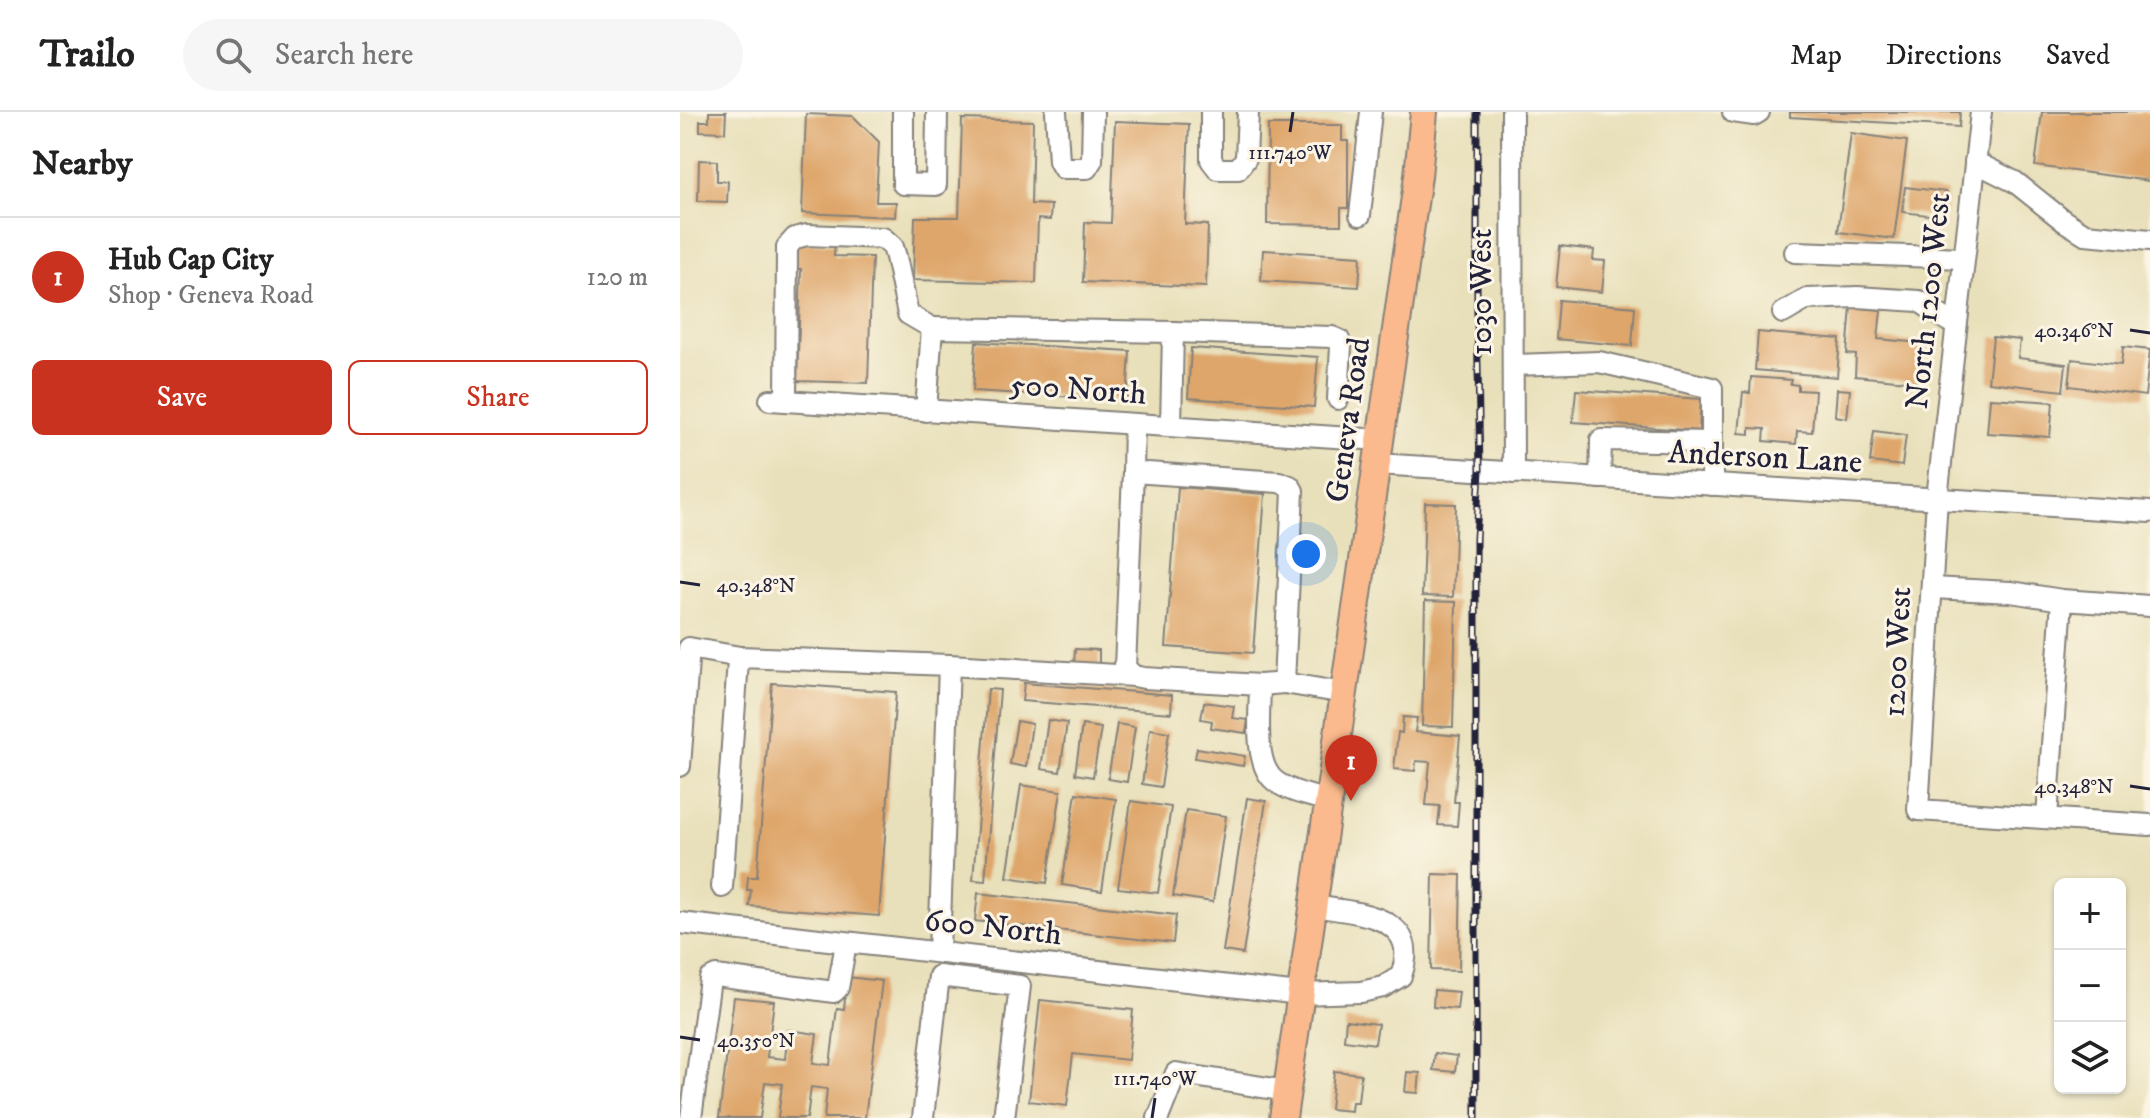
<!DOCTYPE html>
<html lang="en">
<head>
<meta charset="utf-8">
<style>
  :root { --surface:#fff; --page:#f6f6f6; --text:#222; --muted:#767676; --line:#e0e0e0; --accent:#c8321e }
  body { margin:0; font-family:"IM FELL DW Pica",serif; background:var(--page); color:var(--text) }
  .controls { position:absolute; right:24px; bottom:24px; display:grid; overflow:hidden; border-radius:12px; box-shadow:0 2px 6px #0004 }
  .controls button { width:72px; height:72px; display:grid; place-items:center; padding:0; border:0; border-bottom:2px solid var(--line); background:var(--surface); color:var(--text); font:40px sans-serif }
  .you { position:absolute; left:626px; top:442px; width:28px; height:28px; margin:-20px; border:6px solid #fff; border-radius:50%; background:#1a73e8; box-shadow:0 0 0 12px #1a73e833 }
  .badge { display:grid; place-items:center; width:52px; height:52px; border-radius:50%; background:var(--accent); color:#fff; font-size:26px; font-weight:700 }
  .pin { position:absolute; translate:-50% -66px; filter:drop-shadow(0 2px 4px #0008) }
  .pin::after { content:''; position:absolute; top:42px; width:28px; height:24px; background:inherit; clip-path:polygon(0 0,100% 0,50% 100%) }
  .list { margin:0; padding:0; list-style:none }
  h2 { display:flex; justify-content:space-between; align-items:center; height:104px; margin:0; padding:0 32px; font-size:34px }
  h2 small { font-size:26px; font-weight:400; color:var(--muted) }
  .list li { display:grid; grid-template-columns:52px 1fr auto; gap:24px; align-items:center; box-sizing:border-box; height:120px; padding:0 32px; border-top:2px solid var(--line) }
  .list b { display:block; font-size:30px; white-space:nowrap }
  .list p { margin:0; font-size:26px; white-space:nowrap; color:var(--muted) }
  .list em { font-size:26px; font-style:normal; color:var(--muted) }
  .actions { display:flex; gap:16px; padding:24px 32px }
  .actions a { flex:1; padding:18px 0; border:2px solid var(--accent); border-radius:12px; text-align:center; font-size:28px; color:var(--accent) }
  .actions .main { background:var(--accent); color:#fff }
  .icon { flex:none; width:44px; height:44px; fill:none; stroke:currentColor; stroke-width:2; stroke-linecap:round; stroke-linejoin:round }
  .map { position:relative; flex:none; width:1470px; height:1006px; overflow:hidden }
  header { display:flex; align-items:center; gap:48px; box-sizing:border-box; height:112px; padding:0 40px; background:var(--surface); border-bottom:2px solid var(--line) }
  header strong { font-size:38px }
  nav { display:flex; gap:44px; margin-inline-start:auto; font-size:28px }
  .search { width:560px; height:72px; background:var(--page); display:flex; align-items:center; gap:20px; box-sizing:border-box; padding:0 28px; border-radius:44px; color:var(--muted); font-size:30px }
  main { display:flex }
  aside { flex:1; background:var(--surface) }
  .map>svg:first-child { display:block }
  .building { fill:#dea66a }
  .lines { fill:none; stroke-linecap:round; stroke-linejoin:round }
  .minor-casing { stroke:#85817a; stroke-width:24 }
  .major-casing { stroke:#85817a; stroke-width:30 }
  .minor { stroke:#fff; stroke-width:20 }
  .major { stroke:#fbba8d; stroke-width:26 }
  .rail-casing { stroke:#22223b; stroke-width:7 }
  .rail { stroke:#fcf5e5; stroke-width:4; stroke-dasharray:12; stroke-linecap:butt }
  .ticks { fill:none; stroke:#22223b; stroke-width:3 }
  .labels { text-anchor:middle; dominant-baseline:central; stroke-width:6; stroke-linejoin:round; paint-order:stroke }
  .street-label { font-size:32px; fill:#22223b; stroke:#fcf5e5 }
  .ticks-label { font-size:20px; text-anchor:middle; fill:#22223b; stroke:#fcf5e5; stroke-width:6; stroke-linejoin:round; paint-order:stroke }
</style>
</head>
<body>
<header>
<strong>Trailo</strong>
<div class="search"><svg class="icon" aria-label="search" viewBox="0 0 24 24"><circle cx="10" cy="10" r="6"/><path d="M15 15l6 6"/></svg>Search here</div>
<nav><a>Map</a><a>Directions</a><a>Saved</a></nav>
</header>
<main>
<aside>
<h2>Nearby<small></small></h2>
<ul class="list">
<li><span class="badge">1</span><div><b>Hub Cap City</b><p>Shop · Geneva Road</p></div><em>120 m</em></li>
</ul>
<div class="actions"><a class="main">Save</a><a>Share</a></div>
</aside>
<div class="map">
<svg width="1470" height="1006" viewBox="0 0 1470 1006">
  <rect width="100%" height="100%" fill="#fcf5e5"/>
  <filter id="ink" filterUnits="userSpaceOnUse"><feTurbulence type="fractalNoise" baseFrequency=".0125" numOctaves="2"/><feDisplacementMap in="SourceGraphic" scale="16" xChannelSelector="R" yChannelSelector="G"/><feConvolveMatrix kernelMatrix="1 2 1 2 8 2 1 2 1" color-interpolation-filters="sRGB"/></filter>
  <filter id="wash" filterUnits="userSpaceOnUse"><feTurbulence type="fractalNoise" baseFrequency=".006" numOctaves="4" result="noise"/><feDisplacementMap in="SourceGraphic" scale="32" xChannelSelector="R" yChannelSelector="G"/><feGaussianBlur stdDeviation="1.8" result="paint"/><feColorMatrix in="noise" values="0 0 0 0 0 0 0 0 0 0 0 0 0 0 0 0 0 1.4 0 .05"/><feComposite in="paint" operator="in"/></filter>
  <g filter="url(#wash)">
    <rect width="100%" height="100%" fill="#e8e0ba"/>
    <g id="blocks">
      <!-- building -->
      <g class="building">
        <polygon points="29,0 46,0 45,20 20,19 20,9 29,9"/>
        <polygon points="1110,0 1280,0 1279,15 1110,5"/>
        <polygon points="1362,0 1470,0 1470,69 1355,54"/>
        <polygon points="126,2 173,4 199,30 196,90 216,90 215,105 122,101"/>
        <polygon points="282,7 353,9 351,92 371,93 370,108 358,107 356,171 233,168 235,105 279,105"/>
        <polygon points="435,9 509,12 505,112 528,113 526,175 403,170 405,110 431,111"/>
        <polygon points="588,13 662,13 662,29 668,29 668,96 661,96 661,113 587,112"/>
        <polygon points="1171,21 1227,29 1214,127 1158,120"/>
        <polygon points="19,48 37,49 37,69 48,69 47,90 18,89"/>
        <polygon points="1225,75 1267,80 1264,105 1222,100"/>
        <polygon points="112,131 155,132 154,144 192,145 188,271 117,269 121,157 111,157"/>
        <polygon points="880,134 914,138 913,148 925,149 922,180 876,175"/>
        <polygon points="583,138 681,144 679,175 581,169"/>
        <polygon points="879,188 955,195 952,234 876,227"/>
        <polygon points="1171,195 1201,198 1198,227 1241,231 1237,270 1175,264 1176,243 1167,242"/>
        <polygon points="1078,220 1160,227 1157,265 1075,258"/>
        <polygon points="1313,225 1340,228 1338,246 1386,252 1383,279 1308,270"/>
        <polygon points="296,230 450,239 447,288 293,279"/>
        <polygon points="1443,235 1470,238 1465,284 1389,274 1392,247 1441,253"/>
        <polygon points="511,236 638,245 634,295 508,286"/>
        <polygon points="1071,265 1111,268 1110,272 1118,273 1118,278 1135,279 1132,320 1117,319 1116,332 1084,329 1085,317 1070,316 1070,322 1059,321 1063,280 1070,281"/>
        <polygon points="1157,277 1170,278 1167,306 1155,304"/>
        <polygon points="896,278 1021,287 1019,319 893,310"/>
        <polygon points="1310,286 1373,290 1370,325 1307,321"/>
        <polygon points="1194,319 1226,323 1222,354 1190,350"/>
        <polygon points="498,375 585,382 573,541 486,535"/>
        <polygon points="745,391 776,392 773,485 742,484"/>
        <polygon points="745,489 776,490 773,615 742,614"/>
        <polygon points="395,537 419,538 419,554 394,553"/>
        <polygon points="92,571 216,580 199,804 69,794 71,778 67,778 68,765 77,765"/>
        <polygon points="344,571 492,583 491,601 342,589"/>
        <polygon points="308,577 320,578 305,769 293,768"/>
        <polygon points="524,590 554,594 552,606 568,608 566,621 531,616 532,609 521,607"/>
        <polygon points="723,605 737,606 735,620 780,624 774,690 779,690 777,714 758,713 760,694 746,693 750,650 736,649 735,659 714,657 718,620 722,621"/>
        <polygon points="368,608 387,611 380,660 361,657"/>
        <polygon points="337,609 352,612 346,655 330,652"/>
        <polygon points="437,612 455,615 447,670 428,667"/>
        <polygon points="402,613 421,616 413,665 395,662"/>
        <polygon points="470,617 489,620 481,675 462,672"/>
        <polygon points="517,636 565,644 563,654 515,646"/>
        <polygon points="341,673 381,679 367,771 327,765"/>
        <polygon points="396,681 436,687 422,779 382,773"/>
        <polygon points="567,686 586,689 563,842 543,839"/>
        <polygon points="451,689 491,695 478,781 438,776"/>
        <polygon points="506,698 546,704 533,790 493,784"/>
        <polygon points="753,762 781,763 779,859 751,858"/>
        <polygon points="298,781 496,803 493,831 295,809"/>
        <polygon points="167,865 202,869 185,1006 144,1006 147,977 131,975 127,1006 98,1006 102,972 85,970 80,1006 39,1006 54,885 94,889 87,945 105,947 108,918 137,922 133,951 150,953 157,896 164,897"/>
        <polygon points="754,878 779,880 777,897 753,895"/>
        <polygon points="360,888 453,898 448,948 393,942 387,994 349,989"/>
        <polygon points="666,908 698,912 695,932 664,928"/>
        <polygon points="755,941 777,944 775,960 753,958"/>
        <polygon points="654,959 681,962 678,990 672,990 671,999 650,997"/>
        <polygon points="727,960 740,961 738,981 725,980"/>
      </g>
    </g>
  </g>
  <g filter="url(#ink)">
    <use href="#blocks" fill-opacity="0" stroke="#85817a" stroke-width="2"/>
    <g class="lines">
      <!-- minor casing -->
      <g class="minor-casing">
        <g id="minor">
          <polyline points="223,0 223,72 256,73 257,0"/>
          <polyline points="376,0 379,49 383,56 407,56 412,48 413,0"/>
          <polyline points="531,0 531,48 538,57 558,57 566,46 568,0"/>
          <polyline points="832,0 833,361"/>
          <polyline points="1053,0 1074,3 1079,0"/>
          <polyline points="1301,0 1257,386 1238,698 1470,713"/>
          <polyline points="1295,50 1335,70 1384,109 1405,122 1470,128"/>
          <polyline points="680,103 691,0"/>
          <polyline points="1115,140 1284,146"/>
          <polyline points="1103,201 1127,187 1177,185 1239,189 1276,214"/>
          <polyline points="493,220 652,225 659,228 661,234 658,287"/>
          <polyline points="833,253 919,250 1032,276 1032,373"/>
          <polyline points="90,288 701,328"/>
          <polyline points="106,289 107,135 115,126 127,123 203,126 213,135 216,145 228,202 252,216"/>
          <polyline points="246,299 252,216 493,220 491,314"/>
          <path d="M454,312l-1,48 146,10 11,4 3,5 -9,192 -24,2c0,26 -7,79 15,96 14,11 37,15 53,20"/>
          <polyline points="697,352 1470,400"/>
          <polyline points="453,360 445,556 454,564 464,566 580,573"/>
          <polyline points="920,366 921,328 1032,330"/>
          <polyline points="1252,476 1331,480 1382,488 1470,494"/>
          <polyline points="269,553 454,564"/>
          <polyline points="604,571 664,581"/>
          <polyline points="0,654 9,536 60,545"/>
          <polyline points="1367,706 1382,488"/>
          <polyline points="42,775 58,549 60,545 269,553 259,840"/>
          <path d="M0,811l620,71 61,-2 22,-5 18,-11c22,-62 -45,-63 -88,-70"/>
          <polyline points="11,1006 30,867 36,864 154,880 158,876 166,831"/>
          <polyline points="243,1006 259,864 340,874 324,1006"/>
          <polyline points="478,1006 496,961 606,979"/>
        </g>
      </g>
      <!-- major casing -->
      <g class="major-casing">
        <polyline id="major" points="603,1006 738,64 744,0"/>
      </g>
      <!-- minor -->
      <use href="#minor" class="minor"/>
      <!-- major -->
      <use href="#major" class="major"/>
      <!-- rail casing -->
      <g class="rail-casing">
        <polyline id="rail" points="796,1006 796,427 800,358 797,204 797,0"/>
      </g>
      <!-- rail -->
      <use href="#rail" class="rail"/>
    </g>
  </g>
  <!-- ticks -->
  <path class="ticks" d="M610,20l3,-20M1450,218l20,3M0,470l20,3M1450,674l20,3M0,925l20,3M472,1006l3,-20"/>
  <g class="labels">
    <!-- street labels -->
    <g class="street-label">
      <text transform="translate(802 180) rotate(-90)">1030 West</text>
      <text transform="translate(1249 189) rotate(-84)">North 1200 West</text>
      <text transform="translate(398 278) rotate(4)">500 North</text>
      <text transform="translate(669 308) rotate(-82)">Geneva Road</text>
      <text transform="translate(1085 346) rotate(3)">Anderson Lane</text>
      <text transform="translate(1218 540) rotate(-87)">1200 West</text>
      <text transform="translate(313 816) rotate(6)">600 North</text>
    </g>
  </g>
  <g class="ticks-label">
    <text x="610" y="47">111.740°W</text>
    <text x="1394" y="225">40.346°N</text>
    <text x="76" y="480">40.348°N</text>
    <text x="1394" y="681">40.348°N</text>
    <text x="76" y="935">40.350°N</text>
    <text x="475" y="973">111.740°W</text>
  </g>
</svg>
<div class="controls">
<button>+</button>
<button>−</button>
<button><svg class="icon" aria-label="layers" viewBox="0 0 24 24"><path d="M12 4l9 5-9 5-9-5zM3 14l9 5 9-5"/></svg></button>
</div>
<div class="you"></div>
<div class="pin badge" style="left:671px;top:689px">1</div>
</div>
</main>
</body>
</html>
